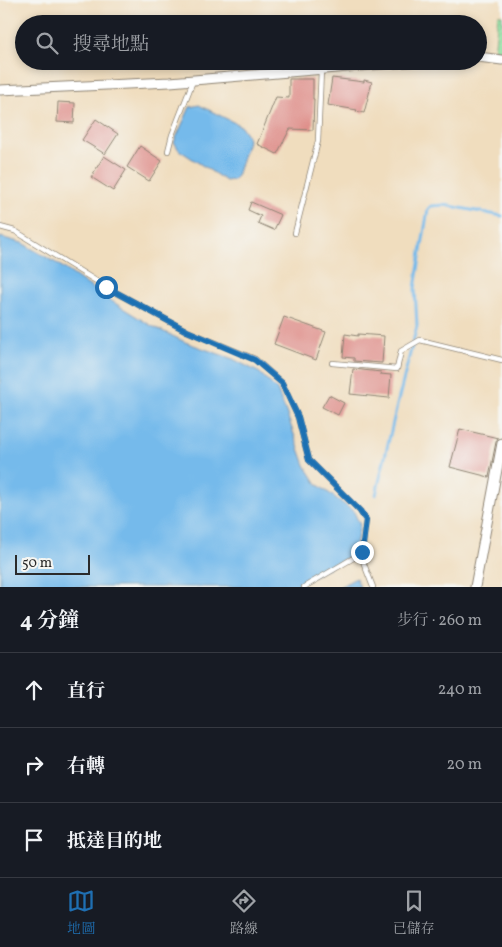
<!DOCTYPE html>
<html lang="zh-TW">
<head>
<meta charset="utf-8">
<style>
  :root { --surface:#171b24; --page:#242831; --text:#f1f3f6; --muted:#9ea1a6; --line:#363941; --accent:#1f6fb2 }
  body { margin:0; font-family:Vollkorn,"Noto Serif TC",serif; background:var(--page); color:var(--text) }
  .scale { position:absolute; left:15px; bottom:12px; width:75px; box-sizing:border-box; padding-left:5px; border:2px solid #2b2b2b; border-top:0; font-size:14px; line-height:18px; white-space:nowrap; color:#2b2b2b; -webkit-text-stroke:4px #f6f6f2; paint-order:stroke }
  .stop { position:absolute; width:15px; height:15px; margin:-11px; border:4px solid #1f6fb2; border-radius:50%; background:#fff }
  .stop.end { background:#1f6fb2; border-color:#fff; box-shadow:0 1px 5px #0008 }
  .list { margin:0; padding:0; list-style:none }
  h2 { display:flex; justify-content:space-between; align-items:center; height:65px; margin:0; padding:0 20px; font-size:21px }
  h2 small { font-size:16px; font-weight:400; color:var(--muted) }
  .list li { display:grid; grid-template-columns:32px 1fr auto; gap:15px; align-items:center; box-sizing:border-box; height:75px; padding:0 20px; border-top:1px solid var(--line) }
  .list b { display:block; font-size:19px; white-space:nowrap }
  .list em { font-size:16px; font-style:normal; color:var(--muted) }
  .icon { flex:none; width:28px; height:28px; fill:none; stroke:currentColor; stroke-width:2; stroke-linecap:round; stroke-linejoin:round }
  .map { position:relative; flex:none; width:502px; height:587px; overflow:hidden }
  .search { position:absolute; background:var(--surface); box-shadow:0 2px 8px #0003; left:15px; right:15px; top:15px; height:55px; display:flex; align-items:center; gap:12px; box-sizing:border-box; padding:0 18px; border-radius:28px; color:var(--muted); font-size:19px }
  .sheet { height:290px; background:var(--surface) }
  nav { display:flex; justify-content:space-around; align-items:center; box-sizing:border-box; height:70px; border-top:1px solid var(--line); background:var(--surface); font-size:14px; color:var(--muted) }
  nav a { display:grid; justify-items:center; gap:2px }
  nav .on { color:var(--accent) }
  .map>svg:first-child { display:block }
  .green { fill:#8fe1a0; stroke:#5d8666 }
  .water { fill:#74baeb; stroke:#50728b }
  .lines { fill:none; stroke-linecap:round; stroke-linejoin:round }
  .stream { stroke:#74baeb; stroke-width:3 }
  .building { fill:#df908b }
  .lane-casing { stroke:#8e8474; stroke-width:6 }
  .street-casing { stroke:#8e8474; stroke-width:11 }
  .lane { stroke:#fff; stroke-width:4.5 }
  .street { stroke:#fff; stroke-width:9 }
  .route { stroke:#1f6fb2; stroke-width:6 }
</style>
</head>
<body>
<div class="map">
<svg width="502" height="587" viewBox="0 0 502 587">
  <rect width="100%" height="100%" fill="#f6f6f2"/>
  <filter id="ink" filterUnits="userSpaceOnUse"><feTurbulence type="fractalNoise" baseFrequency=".02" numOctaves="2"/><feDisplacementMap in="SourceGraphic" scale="10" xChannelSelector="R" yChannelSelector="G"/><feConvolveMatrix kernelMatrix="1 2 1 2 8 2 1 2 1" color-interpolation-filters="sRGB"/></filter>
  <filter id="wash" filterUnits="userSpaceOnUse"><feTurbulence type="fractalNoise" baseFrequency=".0096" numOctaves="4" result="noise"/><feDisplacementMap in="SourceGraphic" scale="20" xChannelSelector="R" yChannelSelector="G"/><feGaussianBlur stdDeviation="1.12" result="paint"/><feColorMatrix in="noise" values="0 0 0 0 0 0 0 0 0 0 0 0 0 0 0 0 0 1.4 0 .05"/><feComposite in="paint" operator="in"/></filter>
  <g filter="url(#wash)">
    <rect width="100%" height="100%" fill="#f0ddbe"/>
    <!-- green -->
    <polygon class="green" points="498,15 502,15 502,54 494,54"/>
    <!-- water -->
    <g class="water">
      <polygon points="199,105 241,126 247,135 248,141 237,176 233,180 226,181 179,150 174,142 190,107"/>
      <polygon points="0,237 22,243 58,264 105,297 150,325 185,342 233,359 260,373 277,390 286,412 305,465 317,484 354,512 360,525 356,544 348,557 294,587 0,587"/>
      <polygon points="356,578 360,587 339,587"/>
    </g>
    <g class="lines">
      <!-- stream -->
      <polyline class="stream" points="376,495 397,405 417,326 415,288 428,209 431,206 445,205 502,216"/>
    </g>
    <g id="blocks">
      <!-- building -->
      <g class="building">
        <polygon points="332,78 364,82 364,80 372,82 364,113 356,111 357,110 328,105"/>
        <polygon points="289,79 313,79 313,99 314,99 313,130 290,129 277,154 257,144 276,97 289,98"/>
        <polygon points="58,102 75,103 74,123 57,122"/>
        <polygon points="96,119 118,134 105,154 82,140"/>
        <polygon points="140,146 162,161 149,181 127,167"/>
        <polygon points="104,156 126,170 113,191 91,177"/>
        <polygon points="251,202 281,215 274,230 258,223 261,216 248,210"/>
        <polygon points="284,317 326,332 316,360 274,344"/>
        <polygon points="345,334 358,336 358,334 384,336 382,363 354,361 354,358 343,357"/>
        <polygon points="353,369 381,372 380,374 391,375 389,398 350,394"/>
        <polygon points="329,395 344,403 338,415 322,407"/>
        <polygon points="460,429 498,438 496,442 489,477 450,467"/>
      </g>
    </g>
  </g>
  <g filter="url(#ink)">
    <use href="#blocks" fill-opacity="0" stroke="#8e8474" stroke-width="1"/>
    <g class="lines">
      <!-- lane casing -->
      <g class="lane-casing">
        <g id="lane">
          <polyline points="168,151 172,135 193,81"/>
          <polyline points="0,227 15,231 106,287 187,331 255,359 282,383 298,417 309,460 360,511 366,520 362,553 364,564 373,587"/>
          <polyline points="295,233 318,141 321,70"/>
          <polyline points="332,363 397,369 401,351 420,340 502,360"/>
          <polyline points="304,587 362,553"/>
        </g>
      </g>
      <!-- street casing -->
      <g class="street-casing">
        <g id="street">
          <polyline points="478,57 502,60"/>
          <polyline points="0,90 170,82 419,61"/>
          <polyline points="475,587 502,443"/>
        </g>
      </g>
      <!-- lane -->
      <use href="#lane" class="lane"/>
      <!-- street -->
      <use href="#street" class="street"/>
    </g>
  </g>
  <g class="lines" filter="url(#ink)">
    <!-- route -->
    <polyline class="route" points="106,287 187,331 255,360 282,383 298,417 309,460 360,511 366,520 362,552"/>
  </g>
</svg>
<div class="scale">50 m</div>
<div class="stop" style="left:106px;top:287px"></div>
<div class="stop end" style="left:362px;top:552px"></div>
<div class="search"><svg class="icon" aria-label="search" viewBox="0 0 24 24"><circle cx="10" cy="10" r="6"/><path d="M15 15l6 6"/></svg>搜尋地點</div>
</div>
<section class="sheet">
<h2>4 分鐘<small>步行 · 260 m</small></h2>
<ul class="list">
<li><svg class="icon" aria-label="ahead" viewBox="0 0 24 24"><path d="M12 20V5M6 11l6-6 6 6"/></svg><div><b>直行</b></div><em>240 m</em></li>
<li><svg class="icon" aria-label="right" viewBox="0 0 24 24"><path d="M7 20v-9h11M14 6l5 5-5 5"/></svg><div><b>右轉</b></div><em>20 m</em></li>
<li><svg class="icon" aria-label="arrive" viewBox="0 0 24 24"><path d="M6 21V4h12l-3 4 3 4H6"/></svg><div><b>抵達目的地</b></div></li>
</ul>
</section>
<nav>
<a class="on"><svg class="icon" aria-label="map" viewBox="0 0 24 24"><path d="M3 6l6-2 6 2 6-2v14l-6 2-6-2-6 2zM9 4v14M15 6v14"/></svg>地圖</a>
<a><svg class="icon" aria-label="directions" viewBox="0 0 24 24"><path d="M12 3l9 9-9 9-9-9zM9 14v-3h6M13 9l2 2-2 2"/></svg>路線</a>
<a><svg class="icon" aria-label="saved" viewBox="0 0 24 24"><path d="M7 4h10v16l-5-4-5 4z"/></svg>已儲存</a>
</nav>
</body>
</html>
